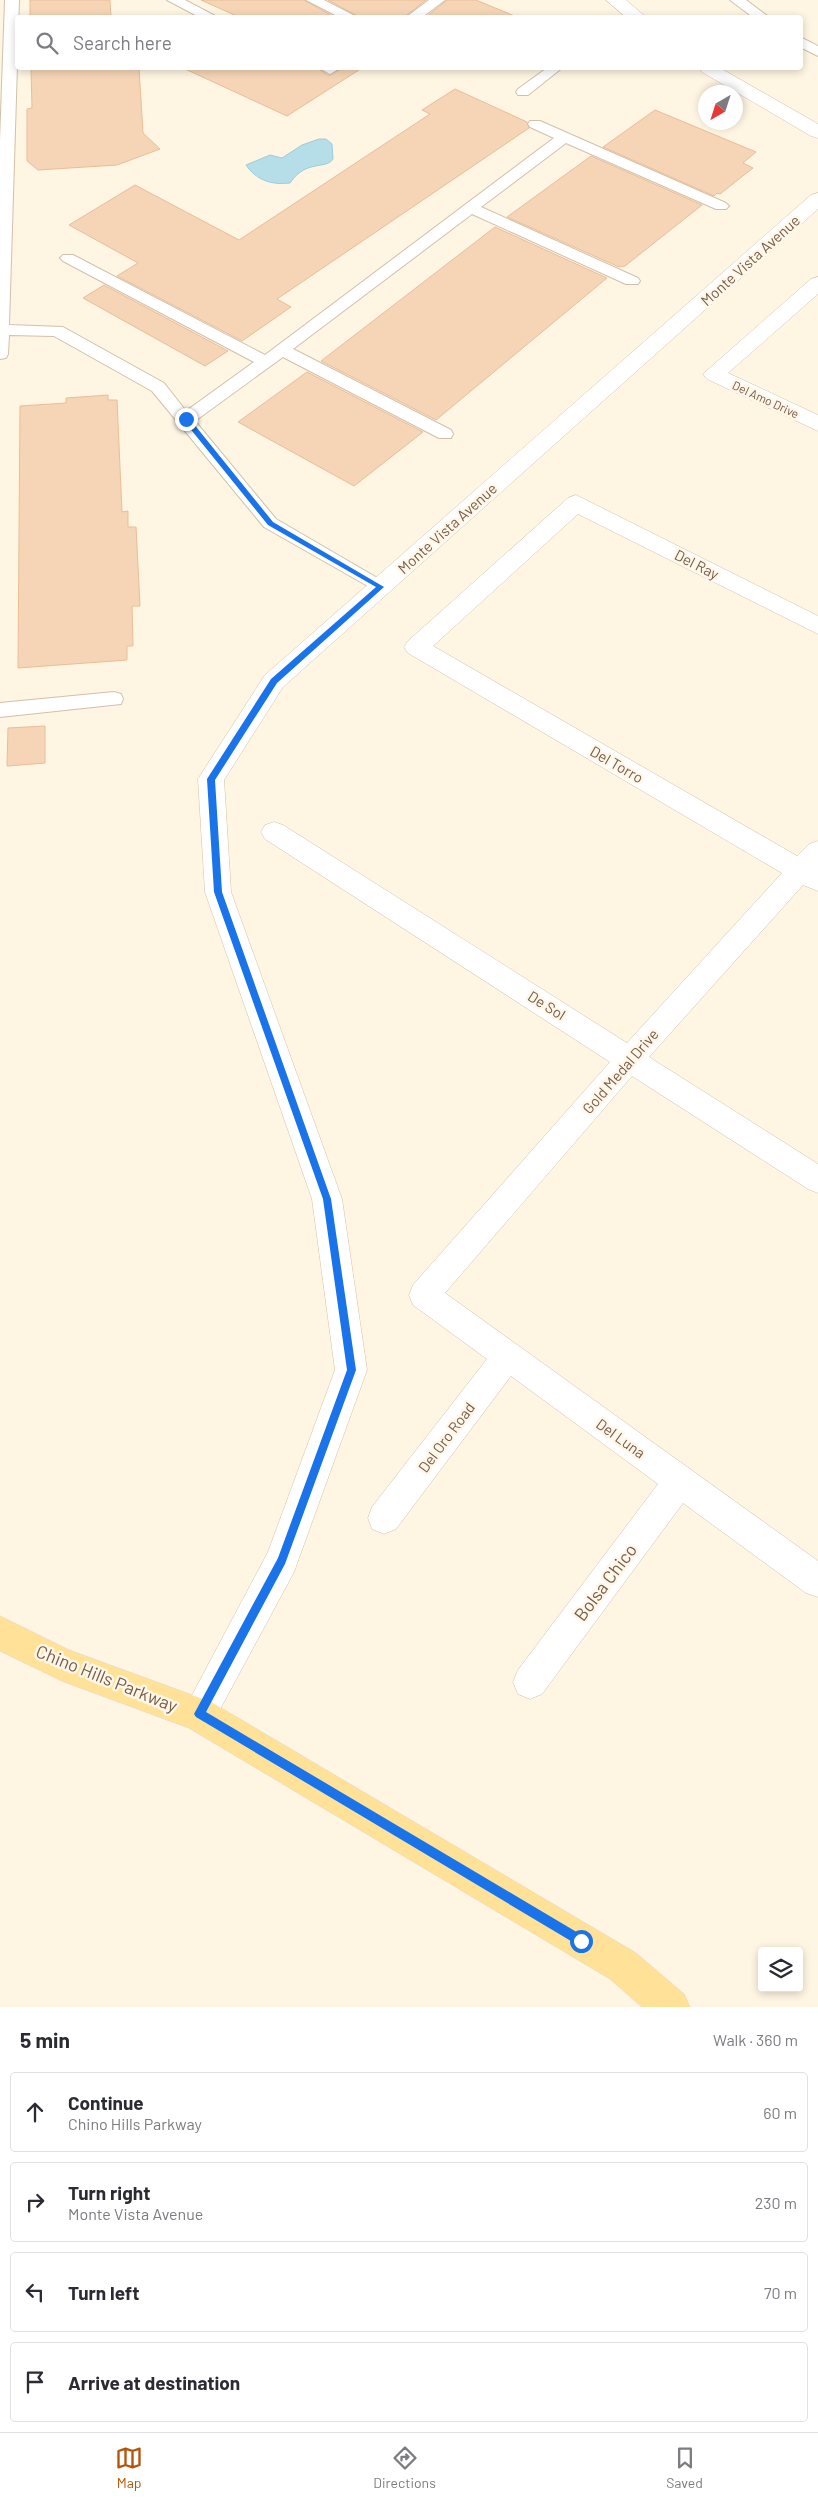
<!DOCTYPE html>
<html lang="en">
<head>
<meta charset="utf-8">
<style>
  :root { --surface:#fff; --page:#f7f7f7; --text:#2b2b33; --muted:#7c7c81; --line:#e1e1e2; --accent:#b45309 }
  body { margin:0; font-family:Barlow,sans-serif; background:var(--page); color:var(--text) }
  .controls { position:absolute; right:15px; bottom:15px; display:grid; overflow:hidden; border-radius:5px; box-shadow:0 2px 8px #0003 }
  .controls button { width:45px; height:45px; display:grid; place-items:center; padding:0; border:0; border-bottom:1px solid var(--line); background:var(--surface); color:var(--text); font:25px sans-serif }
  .compass { position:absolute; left:698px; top:85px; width:45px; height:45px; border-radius:50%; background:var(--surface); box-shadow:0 2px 8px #0003; rotate:219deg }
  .stop { position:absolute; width:15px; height:15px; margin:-11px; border:4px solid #1a73e8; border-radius:50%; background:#fff }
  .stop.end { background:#1a73e8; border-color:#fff; box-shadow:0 1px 5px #0008 }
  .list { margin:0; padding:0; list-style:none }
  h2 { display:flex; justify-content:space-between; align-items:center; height:65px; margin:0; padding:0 20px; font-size:21px }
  h2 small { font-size:16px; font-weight:400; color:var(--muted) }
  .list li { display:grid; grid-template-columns:32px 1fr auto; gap:15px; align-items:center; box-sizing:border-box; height:80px; margin:0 10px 10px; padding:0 10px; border:1px solid var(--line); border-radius:5px }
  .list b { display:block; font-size:19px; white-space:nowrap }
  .list p { margin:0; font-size:16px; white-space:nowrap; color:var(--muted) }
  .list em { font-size:16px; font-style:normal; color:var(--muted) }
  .icon { flex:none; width:28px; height:28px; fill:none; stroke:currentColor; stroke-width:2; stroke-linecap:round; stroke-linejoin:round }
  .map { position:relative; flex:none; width:818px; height:2007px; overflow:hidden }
  .search { position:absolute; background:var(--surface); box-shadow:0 2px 8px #0003; left:15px; right:15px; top:15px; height:55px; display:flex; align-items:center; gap:12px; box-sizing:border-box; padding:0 18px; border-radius:5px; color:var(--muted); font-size:19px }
  .sheet { height:425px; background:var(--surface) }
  nav { display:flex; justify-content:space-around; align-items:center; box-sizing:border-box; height:70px; border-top:1px solid var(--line); background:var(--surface); font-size:14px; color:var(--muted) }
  nav a { display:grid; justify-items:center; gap:2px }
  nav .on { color:var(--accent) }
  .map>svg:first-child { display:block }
  .water { fill:#b5dee9; stroke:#9acddc }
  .building { fill:#f6d5b7; stroke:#eabd96 }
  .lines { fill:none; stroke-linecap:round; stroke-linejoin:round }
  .lane-casing { stroke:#d2c0aa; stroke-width:2 }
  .street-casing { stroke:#d2c0aa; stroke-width:1 }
  .secondary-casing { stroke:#d6c0a7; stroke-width:1 }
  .primary-casing { stroke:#dfd8d3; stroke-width:1 }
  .lane { fill:#fff; fill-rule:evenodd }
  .street { fill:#fff; fill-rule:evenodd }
  .secondary { fill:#fff; fill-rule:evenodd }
  .primary { fill:#ffe198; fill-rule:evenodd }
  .route { fill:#1a73e8 }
  .labels { text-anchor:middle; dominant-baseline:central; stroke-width:5; stroke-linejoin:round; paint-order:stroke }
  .far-street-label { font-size:12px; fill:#785c46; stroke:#fff8ea }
  .street-label { font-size:15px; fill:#785c46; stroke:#fff8ea }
  .near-street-label { font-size:18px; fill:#785c46; stroke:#fff8ea }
</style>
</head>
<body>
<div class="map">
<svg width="818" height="2007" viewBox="0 0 818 2007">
  <rect width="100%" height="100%" fill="#fef5e2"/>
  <!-- water -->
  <path class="water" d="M319,139h7l6,5 1,15c-7,11 -27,0 -43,24 -18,2 -33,-2 -44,-18l24,-10 12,3 20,-13z"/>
  <!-- building -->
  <g class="building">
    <polygon points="30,0 110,0 111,18 30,18"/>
    <polygon points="201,0 304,0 336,18 241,18"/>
    <polygon points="328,0 426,0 403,18 361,18"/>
    <polygon points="447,0 476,0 517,17 425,18"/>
    <polygon points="31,68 139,68 143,133 160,149 117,165 38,170 27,161 27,109 32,108"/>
    <polygon points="183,68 317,68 329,76 342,68 362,68 287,116"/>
    <polygon points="455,89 527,122 529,128 277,299 291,307 242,341 117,276 138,263 69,225 135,185 239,240 430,114 422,110"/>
    <polygon points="655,110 756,152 743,163 753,168 720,194 717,193 714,196 603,147"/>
    <polygon points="591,156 702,205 625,266 619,267 507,217"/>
    <polygon points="495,227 607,278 436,420 321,361"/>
    <polygon points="104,285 228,351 205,366 83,298"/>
    <polygon points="307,372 423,432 354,486 238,422"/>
    <polygon points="108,395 108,400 117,400 122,512 128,511 128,527 136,527 140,606 132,606 133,646 127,646 127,660 18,668 20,406 66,403 66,398"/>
    <polygon points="45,726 45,763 7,766 8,728"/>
  </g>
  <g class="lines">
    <!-- lane casing -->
    <g class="lane-casing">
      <g id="lane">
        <polygon points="5,0 19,0 9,325 63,327 164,383 186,411 254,362 63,261 60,258 63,255 73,255 265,355 554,138 530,127 528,124 530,121 540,121 726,203 729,206 726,209 716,209 566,143 481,207 638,278 640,281 638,284 626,284 472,214 293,349 451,430 453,434 451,438 439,438 283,357 195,421 276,519 386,583 389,587 386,591 380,593 264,527 152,391 54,336 9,335 8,354 6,358 0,359 0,141"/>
        <polygon points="167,0 185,0 219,18 201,18"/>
        <polygon points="306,0 324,0 359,18 341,18"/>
        <polygon points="429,0 445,0 421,18 405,18"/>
        <polygon points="730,0 746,0 770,18 754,18"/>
        <polygon points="800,37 818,46 818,56 800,47"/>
        <polygon points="319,68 340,68 330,74"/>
        <polygon points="547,68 562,68 528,95 518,95 516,92 518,89"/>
        <polygon points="114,692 121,694 123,699 121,704 0,717 0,703"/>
      </g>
    </g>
    <!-- street casing -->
    <g class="street-casing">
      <g id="street">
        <polygon points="818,277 818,294 728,373 818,415 818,431 707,379 703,374 811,279"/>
        <polygon points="576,495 818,616 818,634 578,514 433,646 797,856 809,844 818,841 818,891 803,885 649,1057 818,1164 818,1193 808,1189 632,1076 445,1293 818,1561 818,1597 806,1593 683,1503 542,1694 530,1699 518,1694 513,1682 518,1670 658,1484 511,1376 396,1529 384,1534 372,1529 368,1518 372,1507 487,1359 413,1305 409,1295 413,1285 610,1062 265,839 261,832 265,825 274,822 283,825 627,1043 782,873 408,653 404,647 408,641 568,498"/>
      </g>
    </g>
    <!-- secondary casing -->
    <g class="secondary-casing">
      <g id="secondary">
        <polygon points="606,0 626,0 647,18 627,18"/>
        <polygon points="699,68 720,68 818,124 818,138 811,136 702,72"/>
        <polygon points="818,193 818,209 283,687 224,780 231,892 342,1199 367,1370 294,1572 211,1726 199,1731 187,1726 182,1714 268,1552 335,1370 312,1199 205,892 198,779 265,675 811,195"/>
      </g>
    </g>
    <!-- primary casing -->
    <g class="primary-casing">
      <polygon id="primary" points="0,1616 69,1650 211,1702 636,1953 684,1994 690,2007 642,2007 610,1979 189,1728 62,1681 0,1651"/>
    </g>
    <!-- lane -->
    <use href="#lane" class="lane"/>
    <!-- street -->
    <use href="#street" class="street"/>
    <!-- secondary -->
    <use href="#secondary" class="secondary"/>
    <!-- primary -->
    <use href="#primary" class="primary"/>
  </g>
  <!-- route -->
  <polygon class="route" points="184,418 189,418 273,522 384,587 277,683 215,780 222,892 331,1199 356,1370 285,1564 206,1712 585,1937 585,1945 581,1947 196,1717 194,1714 278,1558 347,1370 323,1199 214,892 207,779 271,679 376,587 268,525 184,421"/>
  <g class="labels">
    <!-- far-street labels -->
    <g class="far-street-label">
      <text transform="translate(766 399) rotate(25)">Del Amo Drive</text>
    </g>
    <!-- street labels -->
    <g class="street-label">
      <text transform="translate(750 260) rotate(-42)">Monte Vista Avenue</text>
      <text transform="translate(447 528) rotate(-42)">Monte Vista Avenue</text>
      <text transform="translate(697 564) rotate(27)">Del Ray</text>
      <text transform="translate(617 764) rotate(30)">Del Torro</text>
      <text transform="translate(547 1005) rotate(32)">De Sol</text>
      <text transform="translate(620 1071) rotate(-49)">Gold Medal Drive</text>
      <text transform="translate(446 1437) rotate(-53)">Del Oro Road</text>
      <text transform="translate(621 1438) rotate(36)">Del Luna</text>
    </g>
    <!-- near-street labels -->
    <g class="near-street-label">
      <text transform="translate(605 1582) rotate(-53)">Bolsa Chico</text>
      <text transform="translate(107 1678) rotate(22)">Chino Hills Parkway</text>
    </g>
  </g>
</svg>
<div class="controls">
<button><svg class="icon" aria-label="layers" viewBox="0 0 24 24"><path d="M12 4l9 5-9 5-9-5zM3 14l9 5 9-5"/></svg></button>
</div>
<svg class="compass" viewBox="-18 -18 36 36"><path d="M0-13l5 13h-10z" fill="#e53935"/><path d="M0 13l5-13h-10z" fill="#7c7c81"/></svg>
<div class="stop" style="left:581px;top:1941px"></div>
<div class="stop end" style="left:186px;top:419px"></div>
<div class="search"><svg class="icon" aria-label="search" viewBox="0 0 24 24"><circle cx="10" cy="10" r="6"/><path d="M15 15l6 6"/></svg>Search here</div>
</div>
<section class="sheet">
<h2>5 min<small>Walk · 360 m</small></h2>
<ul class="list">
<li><svg class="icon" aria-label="ahead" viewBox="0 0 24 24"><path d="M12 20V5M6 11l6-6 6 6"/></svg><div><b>Continue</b><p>Chino Hills Parkway</p></div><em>60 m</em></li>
<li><svg class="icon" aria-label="right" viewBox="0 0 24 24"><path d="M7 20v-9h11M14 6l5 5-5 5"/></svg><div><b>Turn right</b><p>Monte Vista Avenue</p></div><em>230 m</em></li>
<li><svg class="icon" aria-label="left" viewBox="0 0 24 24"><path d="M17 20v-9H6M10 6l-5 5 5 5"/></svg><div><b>Turn left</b></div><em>70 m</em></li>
<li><svg class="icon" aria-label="arrive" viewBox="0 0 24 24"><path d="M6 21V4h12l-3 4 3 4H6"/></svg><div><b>Arrive at destination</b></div></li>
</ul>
</section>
<nav>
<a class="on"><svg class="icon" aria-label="map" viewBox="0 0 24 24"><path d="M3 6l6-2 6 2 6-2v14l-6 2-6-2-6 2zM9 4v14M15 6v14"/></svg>Map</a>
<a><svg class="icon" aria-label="directions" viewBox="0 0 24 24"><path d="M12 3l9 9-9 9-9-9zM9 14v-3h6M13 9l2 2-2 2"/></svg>Directions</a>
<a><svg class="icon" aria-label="saved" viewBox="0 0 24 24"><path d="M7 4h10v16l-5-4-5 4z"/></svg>Saved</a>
</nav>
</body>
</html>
